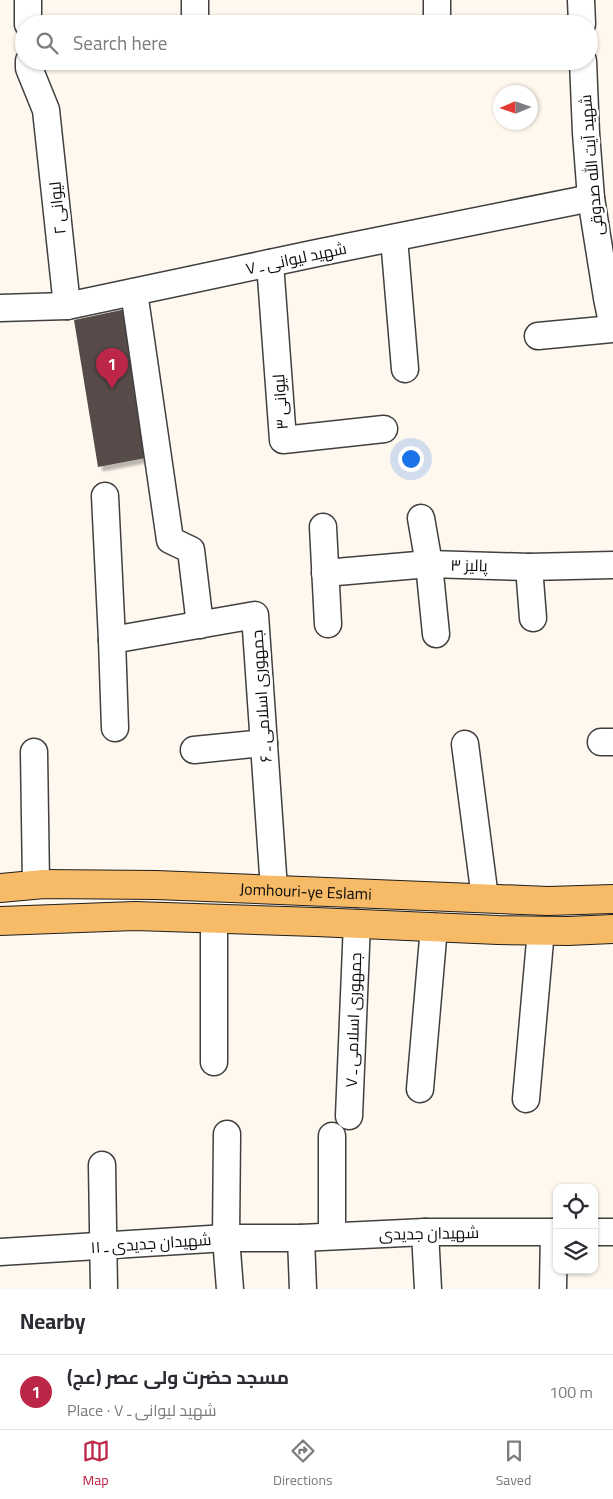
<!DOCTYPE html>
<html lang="en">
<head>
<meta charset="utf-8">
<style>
  :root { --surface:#fff; --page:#f2f2f3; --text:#2b2b33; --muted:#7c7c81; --line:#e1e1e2; --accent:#bc2748 }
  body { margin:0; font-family:Georgia,Cairo,serif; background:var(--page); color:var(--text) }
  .controls { position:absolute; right:15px; bottom:15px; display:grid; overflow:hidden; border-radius:10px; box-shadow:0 1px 4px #0004 }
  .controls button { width:45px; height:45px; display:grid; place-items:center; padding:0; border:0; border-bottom:1px solid var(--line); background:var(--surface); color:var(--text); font:25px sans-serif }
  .compass { position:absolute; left:493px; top:85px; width:45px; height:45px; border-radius:50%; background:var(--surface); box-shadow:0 1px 4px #0004; rotate:268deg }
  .you { position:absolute; left:410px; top:458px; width:18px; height:18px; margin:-12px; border:4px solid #fff; border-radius:50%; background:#1a73e8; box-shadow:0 0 0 8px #1a73e833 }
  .badge { display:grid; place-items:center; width:32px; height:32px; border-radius:50%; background:var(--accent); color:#fff; font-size:16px; font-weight:700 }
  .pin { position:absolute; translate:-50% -41px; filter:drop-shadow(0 1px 2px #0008) }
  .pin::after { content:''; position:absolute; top:26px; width:18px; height:15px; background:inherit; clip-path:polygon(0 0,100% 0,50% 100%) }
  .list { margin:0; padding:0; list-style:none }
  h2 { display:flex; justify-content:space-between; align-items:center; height:65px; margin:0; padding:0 20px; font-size:21px }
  h2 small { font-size:16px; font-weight:400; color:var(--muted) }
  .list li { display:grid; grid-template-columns:32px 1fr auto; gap:15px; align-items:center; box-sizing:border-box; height:75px; padding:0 20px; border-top:1px solid var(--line) }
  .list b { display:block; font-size:19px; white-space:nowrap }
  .list p { margin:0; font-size:16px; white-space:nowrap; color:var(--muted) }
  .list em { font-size:16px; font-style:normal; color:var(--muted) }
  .icon { flex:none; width:28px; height:28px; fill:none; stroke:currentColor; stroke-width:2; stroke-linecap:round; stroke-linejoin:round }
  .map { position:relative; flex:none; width:613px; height:1289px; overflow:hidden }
  .search { position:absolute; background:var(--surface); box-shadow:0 1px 4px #0004; left:15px; right:15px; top:15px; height:55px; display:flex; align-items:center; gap:12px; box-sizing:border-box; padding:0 18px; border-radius:28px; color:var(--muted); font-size:19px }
  .sheet { height:140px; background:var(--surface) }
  nav { display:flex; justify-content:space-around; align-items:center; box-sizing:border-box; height:70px; border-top:1px solid var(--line); background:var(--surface); font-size:14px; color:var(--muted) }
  nav a { display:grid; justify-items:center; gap:2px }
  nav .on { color:var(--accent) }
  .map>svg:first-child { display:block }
  .building { fill:#564c4a; filter:url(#shadow) }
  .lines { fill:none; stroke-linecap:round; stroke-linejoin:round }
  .minor-casing { stroke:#404040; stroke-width:29 }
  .major-casing { stroke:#1e1e1e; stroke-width:30 }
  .minor { stroke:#fff; stroke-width:26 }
  .major { stroke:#f7ba66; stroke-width:28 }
  .labels { text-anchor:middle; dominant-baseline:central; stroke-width:5; stroke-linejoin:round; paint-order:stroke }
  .street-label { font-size:16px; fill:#0d0d0d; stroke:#fff }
</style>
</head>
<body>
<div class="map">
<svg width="613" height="1289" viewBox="0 0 613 1289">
  <defs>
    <filter id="shadow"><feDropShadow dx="4.5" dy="4.5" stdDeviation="1" flood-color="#0004"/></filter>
  </defs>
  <rect width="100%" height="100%" fill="#fff8ee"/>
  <!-- building -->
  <polygon class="building" points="126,309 151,457 98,467 74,320"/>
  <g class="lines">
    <!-- minor casing -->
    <g class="minor-casing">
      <g id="minor">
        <polyline points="28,0 28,24"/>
        <polyline points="437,0 437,24"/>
        <polyline points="581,0 582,24"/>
        <polyline points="195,24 195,0"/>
        <polyline points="29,61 29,68 46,110 67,306"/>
        <polyline points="583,61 586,133 591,198 607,298 613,327"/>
        <polyline points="394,238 405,369"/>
        <polyline points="270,263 283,440 384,429"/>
        <polyline points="134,292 170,540 191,550 200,625"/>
        <polyline points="0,308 67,306 317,253 591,198"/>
        <polyline points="538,336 613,329"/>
        <polyline points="105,496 112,640"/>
        <polyline points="421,518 429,564 436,634"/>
        <polyline points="323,527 328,624"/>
        <polyline points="529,567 533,618"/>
        <polyline points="325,573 429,564 529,567 613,565"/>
        <polyline points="115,728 112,640 255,615 274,889"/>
        <polyline points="601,742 613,742"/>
        <polyline points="465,744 485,898"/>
        <polyline points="194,750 264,743"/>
        <polyline points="34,752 36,884"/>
        <polyline points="214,919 214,1062"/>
        <polyline points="420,1089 434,927"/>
        <polyline points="526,1099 541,930"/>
        <polyline points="349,1116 357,923"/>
        <polyline points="227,1134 226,1238 230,1289"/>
        <polyline points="102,1165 104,1289"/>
        <polyline points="425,1232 428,1289"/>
        <polyline points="594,1232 613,1232"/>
        <polyline points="332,1236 332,1136"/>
        <polyline points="301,1238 303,1289"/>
        <polyline points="0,1252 226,1238 301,1238 425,1232 557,1232"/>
        <polyline points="553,1289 554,1232"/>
      </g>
    </g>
    <!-- major casing -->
    <g class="major-casing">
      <g id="major">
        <path id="s1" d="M0,888l44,-4 112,1 392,16 65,-2"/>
        <polyline points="0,921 135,916 316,922 498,930 568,931 613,929"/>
      </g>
    </g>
    <!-- minor -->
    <use href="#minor" class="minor"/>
    <!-- major -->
    <use href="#major" class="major"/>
  </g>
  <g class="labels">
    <!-- street labels -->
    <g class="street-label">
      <text transform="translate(591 165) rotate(-95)">شهید آیت الله صدوقی</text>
      <text transform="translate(57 208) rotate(-96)">لیوانی ۲</text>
      <text transform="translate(296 258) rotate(-12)">شهید لیوانی ـ ۷</text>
      <text transform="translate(280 402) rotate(-94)">لیوانی ۳</text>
      <text transform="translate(469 565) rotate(1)">پالیز ۳</text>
      <text transform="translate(261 696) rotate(-94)">جمهوری اسلامی ـ ۶</text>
      <text stroke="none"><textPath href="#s1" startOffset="306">Jomhouri-ye Eslami</textPath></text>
      <text transform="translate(353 1020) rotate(-88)">جمهوری اسلامی ـ ۷</text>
      <text transform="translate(429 1233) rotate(-1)">شهیدان جدیدی</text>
      <text transform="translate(151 1243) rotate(-4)">شهیدان جدیدی ـ ۱۱</text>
    </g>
  </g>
</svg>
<div class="controls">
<button><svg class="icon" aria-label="locate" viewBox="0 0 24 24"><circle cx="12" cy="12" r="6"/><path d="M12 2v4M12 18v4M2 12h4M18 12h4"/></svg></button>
<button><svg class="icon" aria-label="layers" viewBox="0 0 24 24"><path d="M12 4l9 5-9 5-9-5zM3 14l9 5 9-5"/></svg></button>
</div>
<svg class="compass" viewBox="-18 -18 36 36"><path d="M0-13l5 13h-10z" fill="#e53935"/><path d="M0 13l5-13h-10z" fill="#7c7c81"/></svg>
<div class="you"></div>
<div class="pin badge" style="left:112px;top:389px">1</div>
<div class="search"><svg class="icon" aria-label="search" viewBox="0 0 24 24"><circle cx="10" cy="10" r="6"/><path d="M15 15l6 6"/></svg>Search here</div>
</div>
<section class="sheet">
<h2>Nearby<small></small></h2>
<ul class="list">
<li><span class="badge">1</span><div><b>مسجد حضرت ولی عصر (عج)</b><p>Place · شهید لیوانی ـ ۷</p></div><em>100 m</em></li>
</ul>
</section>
<nav>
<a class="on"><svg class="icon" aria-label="map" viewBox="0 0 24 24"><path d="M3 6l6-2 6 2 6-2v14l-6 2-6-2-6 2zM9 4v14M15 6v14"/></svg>Map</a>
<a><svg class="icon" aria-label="directions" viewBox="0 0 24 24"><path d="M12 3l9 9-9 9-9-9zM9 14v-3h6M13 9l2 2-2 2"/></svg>Directions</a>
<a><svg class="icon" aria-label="saved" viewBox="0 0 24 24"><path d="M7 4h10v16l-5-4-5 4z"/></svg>Saved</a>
</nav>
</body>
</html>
